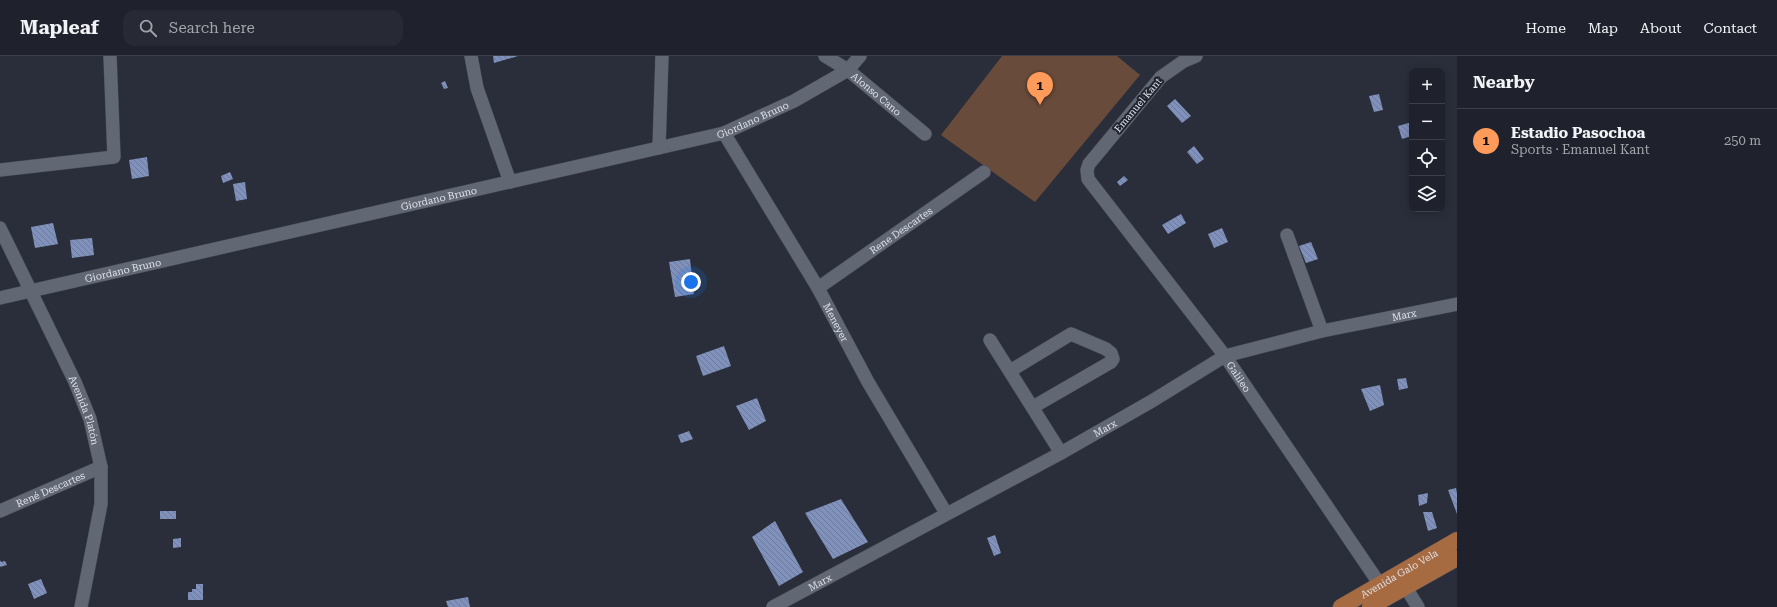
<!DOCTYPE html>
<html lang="en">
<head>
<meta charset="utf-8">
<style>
  :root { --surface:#1f222c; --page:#272a34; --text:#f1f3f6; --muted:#a1a4a9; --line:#3c3f48; --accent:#ff9b5a }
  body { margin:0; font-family:"Roboto Serif",serif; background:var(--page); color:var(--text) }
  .controls { position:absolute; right:12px; top:12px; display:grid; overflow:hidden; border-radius:8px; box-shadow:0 2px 10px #0003 }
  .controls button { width:36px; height:36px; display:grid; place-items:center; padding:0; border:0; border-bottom:1px solid var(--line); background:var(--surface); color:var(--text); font:20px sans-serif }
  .you { position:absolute; left:691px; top:226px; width:14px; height:14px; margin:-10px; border:3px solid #fff; border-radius:50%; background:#1a73e8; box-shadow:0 0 0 6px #1a73e833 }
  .badge { display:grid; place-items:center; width:26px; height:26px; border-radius:50%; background:var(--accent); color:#111; font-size:13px; font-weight:700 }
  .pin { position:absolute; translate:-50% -33px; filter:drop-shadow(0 1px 2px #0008) }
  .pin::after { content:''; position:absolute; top:21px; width:14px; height:12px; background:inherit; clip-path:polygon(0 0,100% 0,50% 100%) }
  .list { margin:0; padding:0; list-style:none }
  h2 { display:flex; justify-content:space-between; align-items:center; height:52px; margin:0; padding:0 16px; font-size:17px }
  h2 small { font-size:13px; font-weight:400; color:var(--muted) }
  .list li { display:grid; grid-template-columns:26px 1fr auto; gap:12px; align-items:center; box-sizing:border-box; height:64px; padding:0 16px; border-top:1px solid var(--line) }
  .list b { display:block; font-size:15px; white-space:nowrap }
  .list p { margin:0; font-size:13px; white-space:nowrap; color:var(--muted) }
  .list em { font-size:13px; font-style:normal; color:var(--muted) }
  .icon { flex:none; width:22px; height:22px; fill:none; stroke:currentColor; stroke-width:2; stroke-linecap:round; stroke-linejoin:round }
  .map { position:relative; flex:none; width:1457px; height:551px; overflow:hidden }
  header { display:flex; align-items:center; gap:24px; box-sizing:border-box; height:56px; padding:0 20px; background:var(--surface); border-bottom:1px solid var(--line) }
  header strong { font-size:19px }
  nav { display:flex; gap:22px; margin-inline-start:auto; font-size:14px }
  .search { width:280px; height:36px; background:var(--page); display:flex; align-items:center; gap:10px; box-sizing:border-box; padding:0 14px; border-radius:12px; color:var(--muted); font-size:15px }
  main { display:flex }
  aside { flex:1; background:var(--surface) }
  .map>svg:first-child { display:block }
  .pitch { fill:#684b3a }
  .building { fill:url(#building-back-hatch) }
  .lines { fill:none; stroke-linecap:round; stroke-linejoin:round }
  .minor-casing { stroke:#474b55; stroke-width:14 }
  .major-casing { stroke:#474b55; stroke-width:17 }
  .minor { stroke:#626774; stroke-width:13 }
  .major { stroke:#a76b41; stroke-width:16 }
  .labels { text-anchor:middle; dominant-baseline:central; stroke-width:4; stroke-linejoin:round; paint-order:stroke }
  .street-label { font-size:10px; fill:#dde0e8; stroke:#20242f }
</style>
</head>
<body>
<header>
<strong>Mapleaf</strong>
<div class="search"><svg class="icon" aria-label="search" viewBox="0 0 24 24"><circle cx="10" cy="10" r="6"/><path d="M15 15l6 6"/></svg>Search here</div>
<nav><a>Home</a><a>Map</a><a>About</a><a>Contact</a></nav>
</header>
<main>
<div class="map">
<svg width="1457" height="551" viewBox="0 0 1457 551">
  <defs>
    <pattern id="building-back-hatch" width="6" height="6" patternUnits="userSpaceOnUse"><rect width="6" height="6" fill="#8091bc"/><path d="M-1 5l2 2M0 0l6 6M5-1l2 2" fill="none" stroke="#6d7a99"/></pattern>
  </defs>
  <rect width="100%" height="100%" fill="#292e3a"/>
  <!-- pitch -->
  <polygon class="pitch" points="1002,0 1117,0 1140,19 1035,146 941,79"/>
  <!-- building -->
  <g class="building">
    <polygon points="493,0 518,0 494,7"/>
    <polygon points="445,25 448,32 444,33 441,27"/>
    <polygon points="1379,38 1383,54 1374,56 1369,40"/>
    <polygon points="1175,43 1191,60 1182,67 1167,50"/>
    <polygon points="1412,66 1412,80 1402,83 1398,70"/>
    <polygon points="1194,90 1204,103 1197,108 1187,96"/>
    <polygon points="147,101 149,120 132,123 129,104"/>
    <polygon points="230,116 233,123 223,127 221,120"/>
    <polygon points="1124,120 1128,124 1120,130 1117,126"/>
    <polygon points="245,126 247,143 236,145 233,128"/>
    <polygon points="1181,158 1186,167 1168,178 1162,169"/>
    <polygon points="53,167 58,188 35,192 31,171"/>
    <polygon points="1222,172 1228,186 1214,192 1208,178"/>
    <polygon points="92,182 94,199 72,202 70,184"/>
    <polygon points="1311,186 1318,203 1306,207 1299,190"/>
    <polygon points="690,203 694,238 675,241 669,206"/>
    <polygon points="724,290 731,310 703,320 696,300"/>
    <polygon points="1406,322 1408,332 1399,334 1397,323"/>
    <polygon points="1380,329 1384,349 1370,355 1361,333"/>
    <polygon points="757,342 766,365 749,374 736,350"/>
    <polygon points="689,375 693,383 681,387 678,379"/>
    <polygon points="1456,432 1457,437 1457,458 1448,434"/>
    <polygon points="1428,437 1427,447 1419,450 1418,439"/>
    <polygon points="841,443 868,486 833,503 805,457"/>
    <rect x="160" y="455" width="16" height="8"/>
    <polygon points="1423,456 1432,456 1437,472 1428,475"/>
    <polygon points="775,465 803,516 779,530 752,481"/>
    <polygon points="995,479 1001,497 994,500 987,482"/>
    <polygon points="181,482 181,491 173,492 173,483"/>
    <polygon points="0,504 1,506 5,505 7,509 0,511"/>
    <polygon points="41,523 47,537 34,543 28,528"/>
    <polygon points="196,528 203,528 203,544 188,544 188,536 192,536 192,533 196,533"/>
    <polygon points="468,541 470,551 448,551 446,545"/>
  </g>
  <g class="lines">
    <!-- minor casing -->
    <g class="minor-casing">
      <g id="minor">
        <polyline points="471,0 477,32 510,126"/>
        <path id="s1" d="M825,0l23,14 77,64"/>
        <path id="s2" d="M1196,0l-12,5 -23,16 -72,87 -2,6 1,9 137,177 160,236"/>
        <path id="s3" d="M724,77l94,155 50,94 78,131"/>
        <polyline points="659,92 662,0"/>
        <polyline points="0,114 114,101 110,0"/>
        <path id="s4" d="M0,172l75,154 15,37 11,48v37l-20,103"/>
        <polyline points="1287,179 1322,275"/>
        <path id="s5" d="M818,232l166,-116"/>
        <path id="s6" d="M0,242l724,-165 70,-32 54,-31 12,-14"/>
        <polyline points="990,284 1061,397"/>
        <polyline points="1010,315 1071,278 1106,293 1111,297 1113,303 1111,306 1033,351"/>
        <path id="s7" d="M0,455l101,-44"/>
        <polyline points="1401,524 1418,551"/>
        <path id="s8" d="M773,551l288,-154 91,-52 73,-45 97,-25 135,-27"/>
      </g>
    </g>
    <!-- major casing -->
    <g class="major-casing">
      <g id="major">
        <path id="s9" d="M1341,551l116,-67"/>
        <polyline points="1370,551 1457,502"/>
      </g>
    </g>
    <!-- minor -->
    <use href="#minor" class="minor"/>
    <!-- major -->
    <use href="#major" class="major"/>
  </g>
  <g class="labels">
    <!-- street labels -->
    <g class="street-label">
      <text stroke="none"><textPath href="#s1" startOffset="64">Alonso Cano</textPath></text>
      <text transform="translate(1138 49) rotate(-50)">Emanuel Kant</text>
      <text stroke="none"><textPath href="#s6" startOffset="774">Giordano Bruno</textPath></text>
      <text stroke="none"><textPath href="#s6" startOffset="450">Giordano Bruno</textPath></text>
      <text stroke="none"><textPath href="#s5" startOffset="101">Rene Descartes</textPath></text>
      <text stroke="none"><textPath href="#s6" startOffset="126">Giordano Bruno</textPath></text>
      <text stroke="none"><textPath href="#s8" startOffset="701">Marx</textPath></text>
      <text stroke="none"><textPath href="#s3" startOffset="220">Meneyer</textPath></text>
      <text stroke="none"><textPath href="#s2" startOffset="418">Galileo</textPath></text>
      <text stroke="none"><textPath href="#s4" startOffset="201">Avenida Platón</textPath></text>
      <text stroke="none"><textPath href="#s8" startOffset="377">Marx</textPath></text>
      <text stroke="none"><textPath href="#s7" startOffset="55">René Descartes</textPath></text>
      <text stroke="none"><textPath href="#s9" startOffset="67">Avenida Galo Vela</textPath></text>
      <text stroke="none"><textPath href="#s8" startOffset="53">Marx</textPath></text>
    </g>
  </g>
</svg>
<div class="controls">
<button>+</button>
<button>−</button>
<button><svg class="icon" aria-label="locate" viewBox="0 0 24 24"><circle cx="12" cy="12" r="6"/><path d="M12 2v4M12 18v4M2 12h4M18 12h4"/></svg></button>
<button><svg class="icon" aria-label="layers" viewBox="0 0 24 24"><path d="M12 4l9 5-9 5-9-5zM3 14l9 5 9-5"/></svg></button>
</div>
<div class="you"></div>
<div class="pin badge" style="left:1040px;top:49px">1</div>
</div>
<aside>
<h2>Nearby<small></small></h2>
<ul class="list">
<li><span class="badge">1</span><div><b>Estadio Pasochoa</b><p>Sports · Emanuel Kant</p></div><em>250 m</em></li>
</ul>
</aside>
</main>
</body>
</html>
